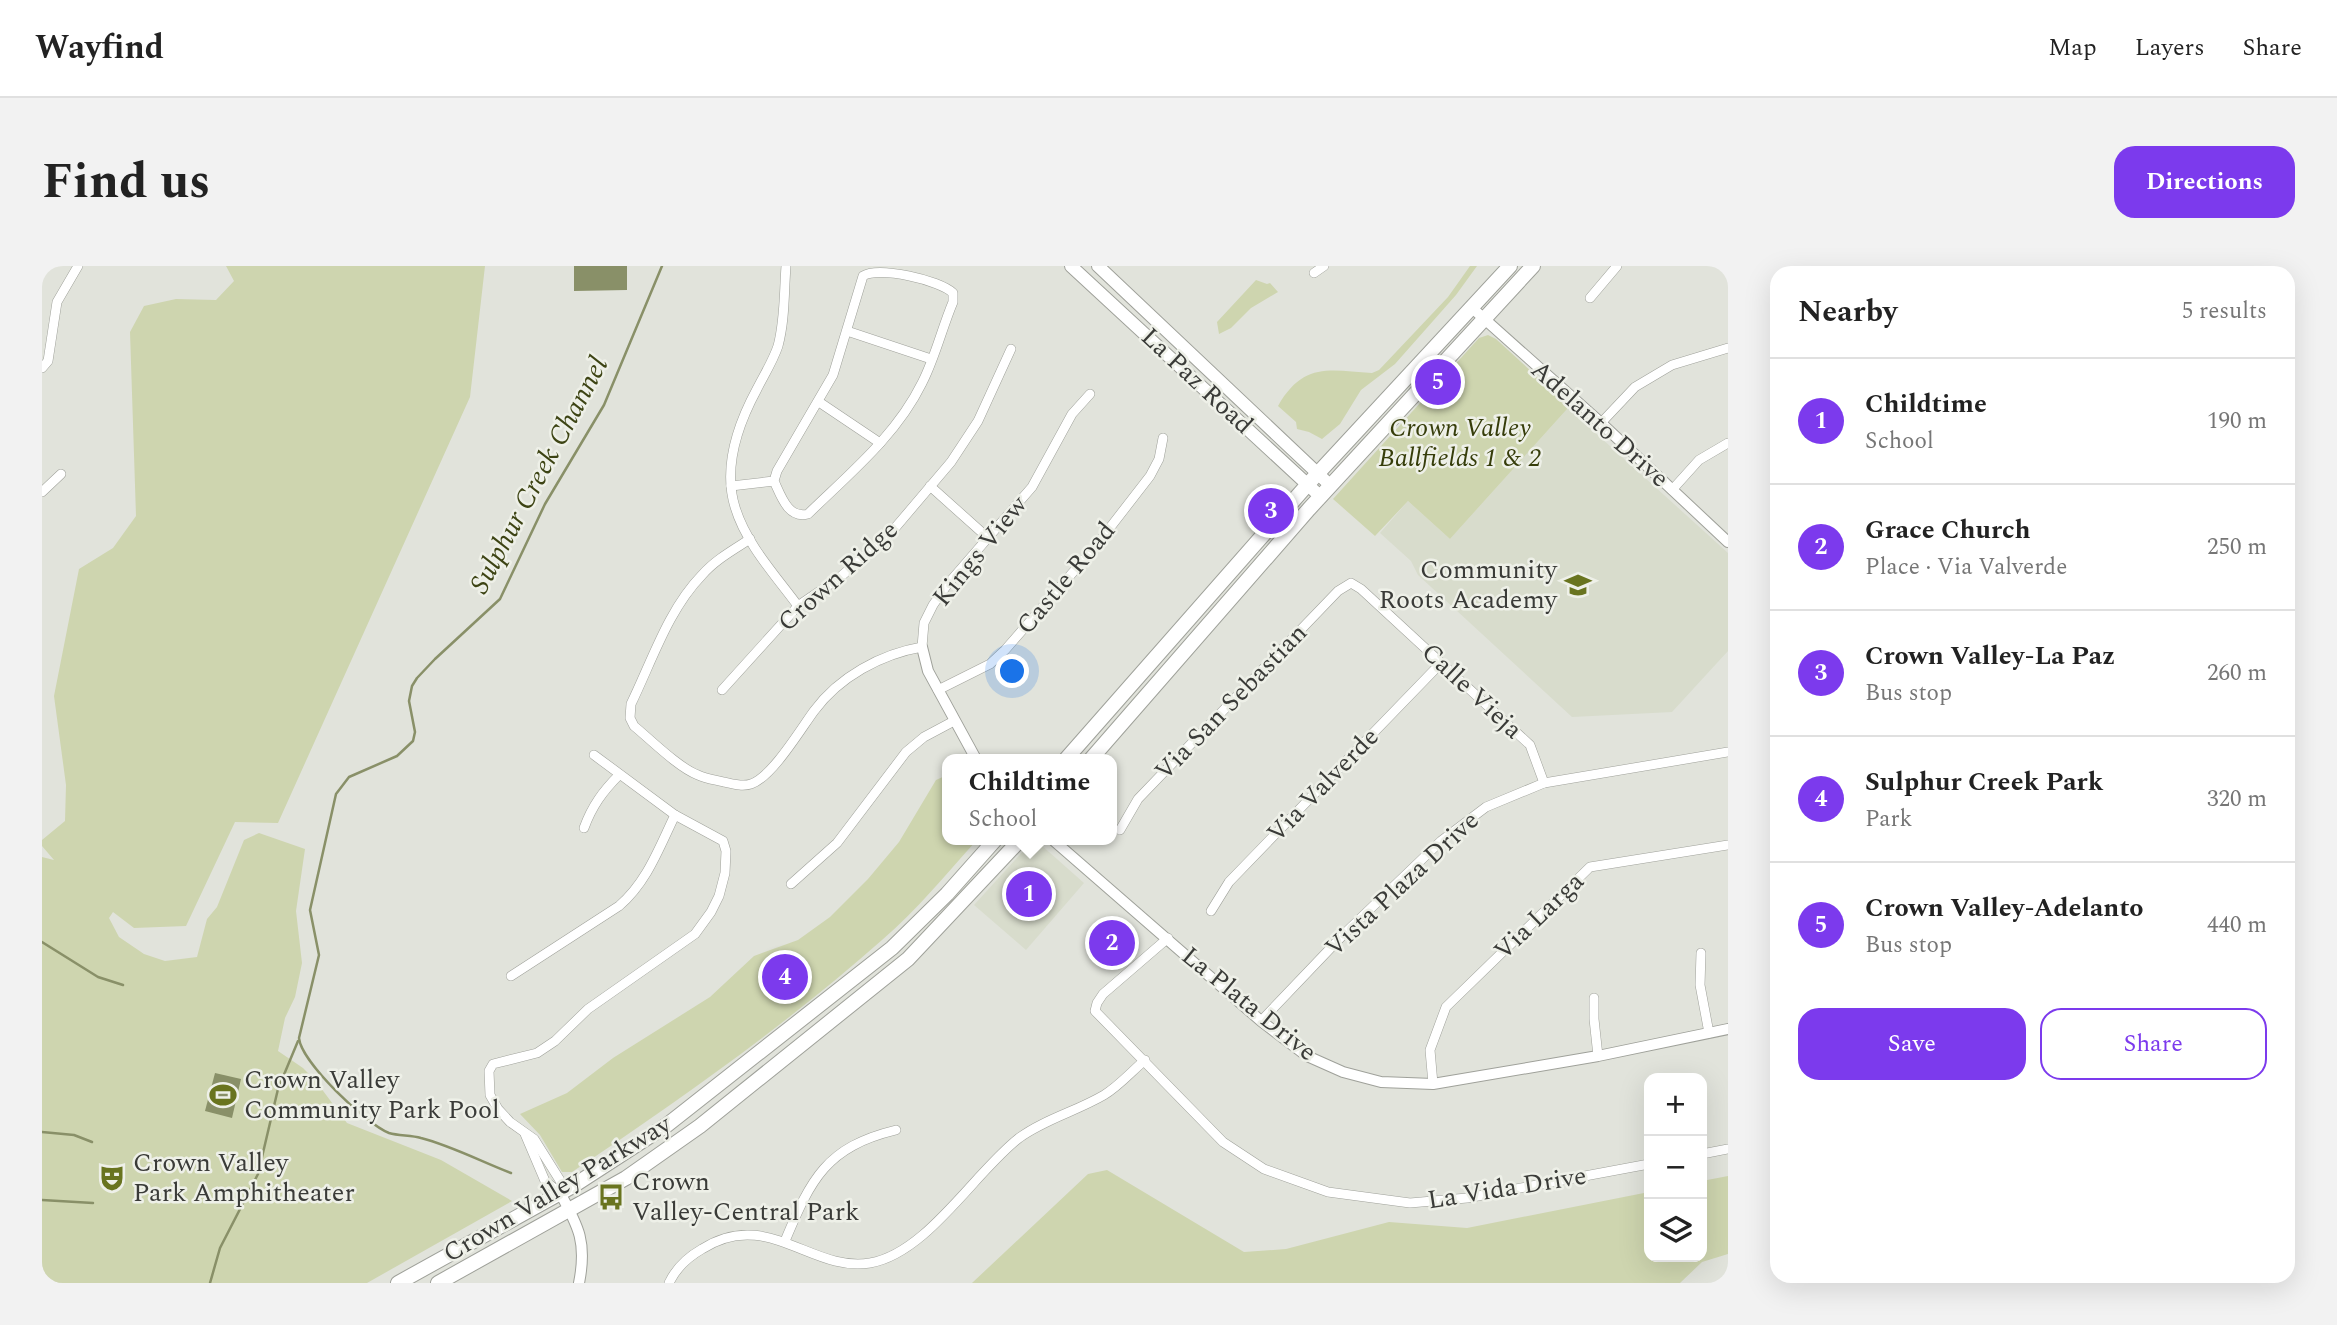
<!DOCTYPE html>
<html lang="en">
<head>
<meta charset="utf-8">
<style>
  :root { --surface:#fff; --page:#f2f2f2; --text:#222; --muted:#767676; --line:#e0e0e0; --accent:#7c3aed }
  body { margin:0; font-family:Spectral,serif; background:var(--page); color:var(--text) }
  .controls { position:absolute; right:21px; bottom:21px; display:grid; overflow:hidden; border-radius:14px; box-shadow:0 7px 28px #0002 }
  .controls button { width:63px; height:63px; display:grid; place-items:center; padding:0; border:0; border-bottom:2px solid var(--line); background:var(--surface); color:var(--text); font:35px sans-serif }
  .you { position:absolute; left:971px; top:406px; width:24px; height:24px; margin:-18px; border:5px solid #fff; border-radius:50%; background:#1a73e8; box-shadow:0 0 0 10px #1a73e833 }
  .badge { display:grid; place-items:center; width:46px; height:46px; border-radius:50%; background:var(--accent); color:#fff; font-size:23px; font-weight:700 }
  .pin { position:absolute; translate:-50% -50%; border:4px solid #fff; box-shadow:0 2px 7px #0006 }
  .popup { position:absolute; left:900px; top:488px; width:175px; height:91px; box-sizing:border-box; display:grid; place-content:center; border-radius:14px; background:var(--surface); filter:drop-shadow(0 2px 5px #0005); font-size:23px; white-space:nowrap; color:var(--muted) }
  .popup b { font-size:26px; color:var(--text) }
  .popup::after { content:''; position:absolute; left:50%; top:100%; margin-left:-14px; border:14px solid transparent; border-top-color:var(--surface) }
  .list { margin:0; padding:0; list-style:none }
  h2 { display:flex; justify-content:space-between; align-items:center; height:91px; margin:0; padding:0 28px; font-size:30px }
  h2 small { font-size:23px; font-weight:400; color:var(--muted) }
  .list li { display:grid; grid-template-columns:46px 1fr auto; gap:21px; align-items:center; box-sizing:border-box; height:126px; padding:0 28px; border-top:2px solid var(--line) }
  .list b { display:block; font-size:26px; white-space:nowrap }
  .list p { margin:0; font-size:23px; white-space:nowrap; color:var(--muted) }
  .list em { font-size:23px; font-style:normal; color:var(--muted) }
  .actions { display:flex; gap:14px; padding:21px 28px }
  .actions a { flex:1; padding:16px 0; border:2px solid var(--accent); border-radius:21px; text-align:center; font-size:24px; color:var(--accent) }
  .actions .main { background:var(--accent); color:#fff }
  .icon { flex:none; width:38px; height:38px; fill:none; stroke:currentColor; stroke-width:2; stroke-linecap:round; stroke-linejoin:round }
  .map { position:relative; flex:none; width:1686px; height:1017px; overflow:hidden; border-radius:21px }
  header { display:flex; align-items:center; gap:42px; box-sizing:border-box; height:98px; padding:0 35px; background:var(--surface); border-bottom:2px solid var(--line) }
  header strong { font-size:33px }
  nav { display:flex; gap:38px; margin-inline-start:auto; font-size:24px }
  .intro { display:flex; align-items:center; justify-content:space-between; box-sizing:border-box; height:168px; padding:0 42px }
  h1 { margin:0; font-size:49px }
  .button { padding:18px 32px; border-radius:21px; background:var(--accent); color:#fff; font-size:24px; font-weight:700 }
  main { display:flex; gap:42px; padding:0 42px }
  aside { flex:1; background:var(--surface); border-radius:21px; box-shadow:0 7px 28px #0002 }
  .map>svg:first-child { display:block }
  .built { fill:#d8dccc }
  .green { fill:#ced5af }
  .water { fill:#899068 }
  .lines { fill:none; stroke-linecap:round; stroke-linejoin:round }
  .stream { stroke:#899068; stroke-width:2.5 }
  .minor-casing { stroke:#9fa19a; stroke-width:10 }
  .tertiary-casing { stroke:#9fa19a; stroke-width:12 }
  .secondary-casing { stroke:#9fa19a; stroke-width:14 }
  .primary-casing { stroke:#9fa19a; stroke-width:16 }
  .minor { stroke:#fff; stroke-width:9 }
  .tertiary { stroke:#fff; stroke-width:10 }
  .secondary { stroke:#fff; stroke-width:12 }
  .primary { stroke:#fff; stroke-width:14 }
  .labels { text-anchor:middle; dominant-baseline:central; stroke-width:5; stroke-linejoin:round; paint-order:stroke }
  .street-label { font-size:26px; fill:#3a3b38; stroke:#eef0e8 }
  .park-label { font-size:26px; font-style:italic; fill:#363d0a; stroke:#eef0e8 }
  .poi-label { font-size:26px; fill:#3a3b38; stroke:#eef0e8; text-anchor:start }
  .water-label { font-size:28px; font-style:italic; fill:#3d4414; stroke:#eef0e8 }
</style>
</head>
<body>
<header>
<strong>Wayfind</strong>
<nav><a>Map</a><a>Layers</a><a>Share</a></nav>
</header>
<div class="intro"><h1>Find us</h1><a class="button">Directions</a></div>
<main>
<div class="map">
<svg width="1686" height="1017" viewBox="0 0 1686 1017">
  <rect width="100%" height="100%" fill="#e1e3db"/>
  <!-- built -->
  <g class="built">
    <polygon points="1526,142 1686,287 1686,385 1630,446 1530,451 1376,309 1369,295 1338,267 1366,235 1408,273"/>
    <polygon points="998,578 1042,617 984,684 932,639 985,581"/>
  </g>
  <!-- green -->
  <g class="green">
    <polygon points="184,0 443,0 428,131 236,557 193,556 144,660 92,662 71,646 67,652 77,671 102,688 123,695 155,691 165,653 175,641 202,574 217,567 263,583 254,645 260,697 253,731 243,752 236,785 261,802 273,814 305,857 399,894 470,935 325,1017 0,1017 0,591 12,594 0,580 0,574 23,555 24,519 12,430 37,303 71,282 94,250 88,66 102,40 134,33 174,34 192,15"/>
    <path d="M1428,0h7l-21,29 -38,43 -23,26 -34,26 -21,34 -18,15 -13,-7 -12,-3 -1,-7 -18,-16c25,-44 51,-36 94,-33l7,-3 69,-73z"/>
    <polygon points="1214,14 1225,18 1228,17 1236,26 1209,42 1189,62 1177,68 1175,56"/>
    <polygon points="1446,69 1454,73 1527,140 1526,142 1408,273 1366,235 1333,270 1291,233 1437,72"/>
    <path d="M905,509v65h30c-31,34 -60,70 -95,100 -97,86 -203,160 -310,232h-10l-22,-37 -20,-21 47,-21 46,-35 97,-61 44,-41 44,-16 32,-23 38,-38 31,-37 37,-62z"/>
    <polygon points="1065,904 1202,986 1244,983 1347,956 1425,962 1607,926 1607,991 1660,991 1660,915 1686,910 1686,988 1660,996 1638,1017 930,1017 1046,908"/>
  </g>
  <!-- water -->
  <g class="water">
    <polygon points="532,0 585,0 585,24 532,25"/>
    <polygon points="173,807 199,813 190,852 163,845"/>
  </g>
  <g class="lines">
    <!-- stream -->
    <g class="stream">
      <polyline points="0,676 56,711 81,719"/>
      <polyline points="0,866 32,869 50,876"/>
      <path d="M469,907c-29,-11 -59,-27 -90,-35 -10,-3 -22,-2 -32,-5 -23,-9 -88,-71 -90,-95l20,-83 -9,-45 26,-116 13,-17 48,-21 16,-15 2,-9 -6,-31 3,-15 5,-8 18,-19 65,-60 45,-95 59,-99 58,-139"/>
      <polyline points="0,934 51,937"/>
      <polyline points="168,1017 178,982 216,908 236,823 256,775"/>
    </g>
    <!-- minor casing -->
    <g class="minor-casing">
      <g id="minor">
        <path d="M744,0c-2,26 -1,54 -8,80 -5,15 -14,29 -21,43 -19,35 -34,79 -22,118 11,37 41,69 63,99"/>
        <polyline points="1272,7 1282,0"/>
        <polyline points="1548,32 1575,0"/>
        <polyline points="805,65 889,93"/>
        <polyline points="0,102 6,95 15,36 36,0"/>
        <polyline points="777,136 838,177"/>
        <polyline points="1559,157 1593,121 1630,99 1686,82"/>
        <path d="M689,220l43,-5c7,15 14,38 34,33 41,-40 88,-78 114,-131 13,-25 20,-55 31,-81v-9c-13,-13 -75,-27 -90,-17l-30,99 -56,96 -3,10"/>
        <polyline points="888,220 945,271"/>
        <polyline points="1630,224 1657,194 1686,177"/>
        <polyline points="0,226 19,208"/>
        <path d="M708,273c-17,11 -35,21 -48,36 -34,35 -50,86 -71,129l-1,14 4,8c17,14 45,42 64,49 8,4 18,5 26,7 9,2 18,5 27,2 21,-7 49,-54 63,-73 25,-34 67,-57 108,-64l2,-24 9,-18 14,-20 85,-98 40,-73 18,-20"/>
        <polyline points="680,424 756,340 797,312 847,269 909,196 936,155 969,83"/>
        <polyline points="896,424 948,398 963,384 1053,281 1108,210 1117,193 1121,172"/>
        <path d="M542,562c8,-22 19,-37 35,-53"/>
        <polyline points="1078,564 1096,533 1296,325 1309,317 1319,323 1488,479 1502,517"/>
        <polyline points="749,618 795,577 864,486 882,471 912,455"/>
        <polyline points="1169,645 1187,616 1399,397"/>
        <polyline points="1126,672 1061,728 1055,737 1053,745 1181,876 1222,903 1286,926 1368,937 1425,932 1607,898"/>
        <polyline points="1659,687 1658,719 1667,767"/>
        <path d="M469,710l108,-70c28,-24 40,-58 56,-91"/>
        <polyline points="1552,732 1552,753 1556,790"/>
        <polyline points="1219,755 1302,668 1399,575 1444,541 1502,517 1686,486"/>
        <polyline points="1391,818 1388,784 1404,741 1548,601 1686,579"/>
        <polyline points="483,868 503,915 518,927"/>
        <polyline points="1660,888 1686,883"/>
        <polyline points="518,927 519,916 492,873 468,856 456,843 448,829 447,805 451,798 495,787 513,775 546,743 653,668 669,646 677,630 683,607 684,585 681,575 633,549 552,489"/>
        <path d="M743,975c26,-62 41,-94 111,-111"/>
        <path d="M627,1017c7,-15 19,-26 33,-34 65,-42 110,24 168,14 57,-10 104,-90 149,-125 26,-19 58,-27 85,-43 15,-9 28,-24 41,-35"/>
      </g>
    </g>
    <!-- tertiary casing -->
    <g class="tertiary-casing">
      <g id="tertiary">
        <polyline points="1429,41 1559,157 1686,276"/>
        <polyline points="880,381 886,405 934,493"/>
        <polyline points="1011,574 1219,755 1265,790 1301,806 1339,816 1391,818 1556,790 1686,763"/>
        <path d="M518,927c19,34 27,50 19,90"/>
      </g>
    </g>
    <!-- secondary casing -->
    <g class="secondary-casing">
      <g id="secondary">
        <polyline points="1029,0 1279,231"/>
        <polyline points="1056,0 1289,220"/>
      </g>
    </g>
    <!-- primary casing -->
    <g class="primary-casing">
      <g id="primary">
        <polyline points="1024,493 1266,218 1468,0"/>
        <polyline points="1049,493 1267,243 1491,0"/>
        <polyline points="356,1017 531,920 625,859 850,682 905,628 953,574"/>
        <polyline points="396,1017 584,912 658,860 866,693 978,574"/>
      </g>
    </g>
    <!-- minor -->
    <use href="#minor" class="minor"/>
    <!-- tertiary -->
    <use href="#tertiary" class="tertiary"/>
    <!-- secondary -->
    <use href="#secondary" class="secondary"/>
    <!-- primary -->
    <use href="#primary" class="primary"/>
  </g>
  <!-- icons -->
  <defs>
    <g id="school-bare" transform="scale(2.1)"><path d="M0-5L7-2L0 1L-7-2ZM-4 1L0 2.5L4 1V4Q0 6-4 4Z" fill="#69741f" stroke="#eef0e8" stroke-width="2.5" paint-order="stroke"/></g>
    <g id="stadium-bare" transform="scale(2.1)"><path d="M0-5a6.5 5 0 1 0 0 10a6.5 5 0 1 0 0-10ZM-3.5-1.8h7v3.6h-7Z" fill="#69741f" stroke="#eef0e8" stroke-width="2.5" paint-order="stroke"/></g>
    <g id="theatre-bare" transform="scale(2.1)"><path d="M-5-5.5Q0-4 5-5.5V0Q5 5 0 6Q-5 5-5 0ZM-3.3-2.5H-1v1.5H-3.3ZM1-2.5H3.3v1.5H1ZM-2.8 1Q0 5.5 2.8 1Z" fill="#69741f" stroke="#eef0e8" stroke-width="2.5" paint-order="stroke"/></g>
    <g id="bus-bare" transform="scale(2.1)"><path d="M-5-6H5V4H4V6H2V4H-2V6H-4V4H-5ZM-3.5-4V0h7V-4ZM-3.5 1.2v1.5H-2V1.2ZM2 1.2v1.5H3.5V1.2Z" fill="#69741f" stroke="#eef0e8" stroke-width="2.5" paint-order="stroke"/></g>
  </defs>
  <g fill-rule="evenodd">
    <use href="#school-bare" x="1536" y="319"/>
    <use href="#stadium-bare" x="181" y="829"/>
    <use href="#theatre-bare" x="70" y="912"/>
    <use href="#bus-bare" x="569" y="931"/>
  </g>
  <g class="labels">
    <!-- street labels -->
    <g class="street-label">
      <text transform="translate(1155 115) rotate(43)">La Paz Road</text>
      <text transform="translate(1558 158) rotate(42)">Adelanto Drive</text>
      <text transform="translate(938 285) rotate(-51)">Kings View</text>
      <text transform="translate(796 310) rotate(-42)">Crown Ridge</text>
      <text transform="translate(1024 312) rotate(-50)">Castle Road</text>
      <text transform="translate(1430 425) rotate(43)">Calle Vieja</text>
      <text transform="translate(1189 436) rotate(-46)">Via San Sebastian</text>
      <text transform="translate(1281 519) rotate(-46)">Via Valverde</text>
      <text transform="translate(1360 618) rotate(-43)">Vista Plaza Drive</text>
      <text transform="translate(1497 650) rotate(-44)">Via Larga</text>
      <text transform="translate(1207 738) rotate(39)">La Plata Drive</text>
      <text transform="translate(1465 922) rotate(-9)">La Vida Drive</text>
      <text transform="translate(515 923) rotate(-31)">Crown Valley Parkway</text>
    </g>
    <!-- park labels -->
    <g class="park-label">
      <text x="1418" y="162">Crown Valley<tspan x="1418" dy="30">Ballfields 1 &amp; 2</tspan></text>
    </g>
    <!-- poi labels -->
    <g class="poi-label">
      <text x="1515" y="304" text-anchor="end">Community<tspan x="1515" dy="30">Roots Academy</tspan></text>
      <text x="202" y="814">Crown Valley<tspan x="202" dy="30">Community Park Pool</tspan></text>
      <text x="91" y="897">Crown Valley<tspan x="91" dy="30">Park Amphitheater</tspan></text>
      <text x="590" y="916">Crown<tspan x="590" dy="30">Valley-Central Park</tspan></text>
    </g>
    <!-- water labels -->
    <g class="water-label">
      <text transform="translate(497 209) rotate(-62)">Sulphur Creek Channel</text>
    </g>
  </g>
</svg>
<div class="controls">
<button>+</button>
<button>−</button>
<button><svg class="icon" aria-label="layers" viewBox="0 0 24 24"><path d="M12 4l9 5-9 5-9-5zM3 14l9 5 9-5"/></svg></button>
</div>
<div class="you"></div>
<div class="pin badge" style="left:987px;top:628px">1</div>
<div class="popup"><b>Childtime</b>School</div>
<div class="pin badge" style="left:1070px;top:677px">2</div>
<div class="pin badge" style="left:1229px;top:245px">3</div>
<div class="pin badge" style="left:743px;top:711px">4</div>
<div class="pin badge" style="left:1396px;top:116px">5</div>
</div>
<aside>
<h2>Nearby<small>5 results</small></h2>
<ul class="list">
<li><span class="badge">1</span><div><b>Childtime</b><p>School</p></div><em>190 m</em></li>
<li><span class="badge">2</span><div><b>Grace Church</b><p>Place · Via Valverde</p></div><em>250 m</em></li>
<li><span class="badge">3</span><div><b>Crown Valley-La Paz</b><p>Bus stop</p></div><em>260 m</em></li>
<li><span class="badge">4</span><div><b>Sulphur Creek Park</b><p>Park</p></div><em>320 m</em></li>
<li><span class="badge">5</span><div><b>Crown Valley-Adelanto</b><p>Bus stop</p></div><em>440 m</em></li>
</ul>
<div class="actions"><a class="main">Save</a><a>Share</a></div>
</aside>
</main>
</body>
</html>
